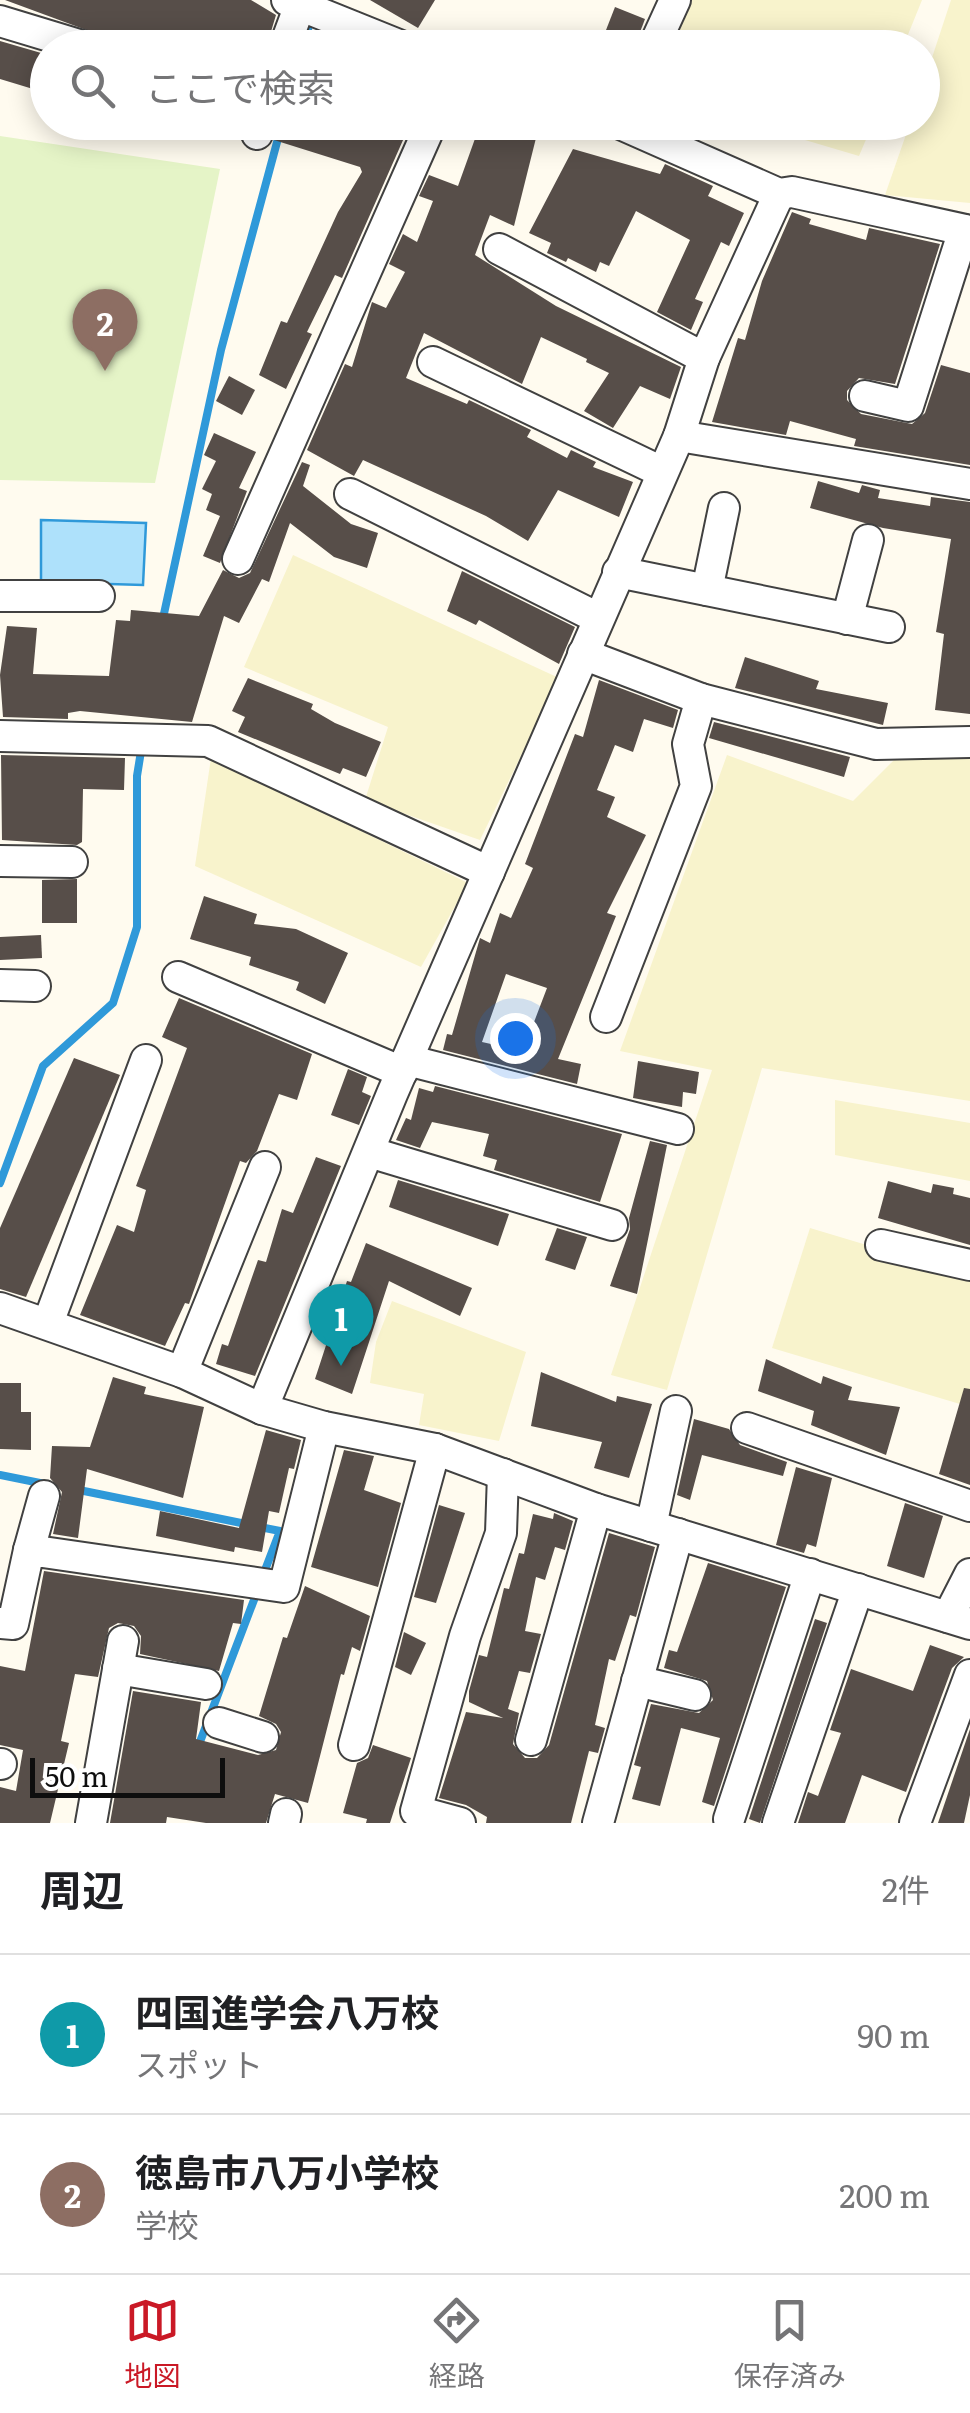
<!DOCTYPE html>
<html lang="ja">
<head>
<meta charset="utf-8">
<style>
  :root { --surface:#fff; --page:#f6f6f6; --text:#202124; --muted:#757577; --line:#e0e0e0; --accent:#ca1926 }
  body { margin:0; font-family:Literata,"Noto Sans JP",serif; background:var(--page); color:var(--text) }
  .scale { position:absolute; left:30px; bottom:25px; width:195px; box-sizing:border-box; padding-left:10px; border:5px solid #0e0e0e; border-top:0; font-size:28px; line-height:35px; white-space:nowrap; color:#0e0e0e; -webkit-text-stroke:8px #fff; paint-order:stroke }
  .you { position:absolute; left:515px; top:1038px; width:35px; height:35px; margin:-25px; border:8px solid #fff; border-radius:50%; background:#1a73e8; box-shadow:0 0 0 15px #1a73e833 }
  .badge { display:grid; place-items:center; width:65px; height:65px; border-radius:50%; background:var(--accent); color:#fff; font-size:32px; font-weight:700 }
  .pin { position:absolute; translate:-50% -82px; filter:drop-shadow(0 2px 5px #0008) }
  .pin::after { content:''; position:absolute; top:52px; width:35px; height:30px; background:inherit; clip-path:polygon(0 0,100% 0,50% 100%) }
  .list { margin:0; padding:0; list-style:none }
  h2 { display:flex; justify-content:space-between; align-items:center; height:130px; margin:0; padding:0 40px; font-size:42px }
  h2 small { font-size:32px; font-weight:400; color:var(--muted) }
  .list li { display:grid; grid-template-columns:65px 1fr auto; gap:30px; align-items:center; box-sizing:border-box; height:160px; padding:0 40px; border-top:2px solid var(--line) }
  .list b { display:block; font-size:38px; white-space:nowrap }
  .list p { margin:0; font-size:32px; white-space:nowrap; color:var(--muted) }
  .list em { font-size:32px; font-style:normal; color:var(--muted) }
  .icon { flex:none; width:55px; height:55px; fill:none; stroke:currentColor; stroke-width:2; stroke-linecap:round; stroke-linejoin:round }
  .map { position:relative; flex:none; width:970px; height:1823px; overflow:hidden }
  .search { position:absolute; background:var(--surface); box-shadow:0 5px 25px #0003; left:30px; right:30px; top:30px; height:110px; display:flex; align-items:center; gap:25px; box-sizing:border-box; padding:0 35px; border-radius:55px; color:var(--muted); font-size:38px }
  .sheet { height:450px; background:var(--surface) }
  nav { display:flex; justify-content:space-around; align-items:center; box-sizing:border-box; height:140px; border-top:2px solid var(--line); background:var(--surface); font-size:28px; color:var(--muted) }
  nav a { display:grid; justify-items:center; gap:5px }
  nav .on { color:var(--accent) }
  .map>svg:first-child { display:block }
  .farmland { fill:#f8f3cc }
  .pitch { fill:#e5f4c7 }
  .water { fill:#aee1fb; stroke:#2f99d9; stroke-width:2.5 }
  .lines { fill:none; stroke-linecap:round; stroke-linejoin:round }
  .stream { stroke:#2f99d9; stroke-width:8 }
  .building { fill:#574e49; fill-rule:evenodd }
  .minor-casing { stroke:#414141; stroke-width:34 }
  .minor { stroke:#fff; stroke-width:30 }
</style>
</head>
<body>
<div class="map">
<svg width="970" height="1823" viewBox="0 0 970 1823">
  <rect width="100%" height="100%" fill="#fffbef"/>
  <!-- farmland -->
  <g class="farmland">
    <polygon points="691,0 922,0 903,47 670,48"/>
    <polygon points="951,0 970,0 970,203 885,195 910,123 922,122 923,85"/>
    <polygon points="748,123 873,123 859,156"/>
    <polygon points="293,555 559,678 480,840 365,800 388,727 244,667"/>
    <polygon points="970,754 970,1101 762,1068 667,1390 611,1375 712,1070 620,1051 727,755 853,801 896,758"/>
    <polygon points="211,758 468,883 421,967 195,866"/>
    <polygon points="835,1100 970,1123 970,1181 835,1155"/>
    <polygon points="810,1228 970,1276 970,1407 772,1348"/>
    <polygon points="392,1301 526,1352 499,1441 419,1425 424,1394 370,1383 376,1342"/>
  </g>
  <!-- pitch -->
  <polygon class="pitch" points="0,136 220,169 155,483 0,480"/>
  <!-- water -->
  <polygon class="water" points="41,520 146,523 143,585 41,582"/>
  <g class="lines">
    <!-- stream -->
    <g class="stream">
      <polyline points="303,48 311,18"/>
      <polyline points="162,623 221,350 280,131"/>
      <polyline points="0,1183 43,1066 113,1003 137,927 137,776 142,745"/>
      <polyline points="0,1475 45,1484"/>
      <polyline points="79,1490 246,1524"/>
      <polyline points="260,1527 280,1531 262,1578"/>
      <polyline points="198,1747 257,1592"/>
    </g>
  </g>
  <!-- building -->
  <g class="building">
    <polygon points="5,0 251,0 276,15 266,48 183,48 130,33 127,45"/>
    <polygon points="370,0 435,0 418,28"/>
    <polygon points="615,7 645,19 634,48 599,48"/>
    <polygon points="0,41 48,55 43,92 0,79"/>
    <polygon points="278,122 411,122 342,278 335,275 307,332 312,334 286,389 259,375 281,321 287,323 338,212 362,172 360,167 274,140"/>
    <polygon points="481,122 540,122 514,226 490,215 475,255 556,306 681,367 670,399 640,386 613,428 584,411 609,373 586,362 587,359 541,337 522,384 424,333 406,378 467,404 469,400 531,430 527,437 567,458 571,450 596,462 593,467 633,482 619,517 558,490 528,541 486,516 363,460 354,476 307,450 345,364 352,367 372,302 386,308 405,272 389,264 403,234 417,242 433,201 419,196 429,175 458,186"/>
    <polygon points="573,149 660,174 665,164 713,186 708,196 744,213 729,246 721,242 695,299 703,302 691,330 657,312 690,240 636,211 609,266 600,262 596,272 568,258 566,262 547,253 551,243 529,233"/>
    <polygon points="792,212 811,219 809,224 866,240 869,228 940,244 895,384 859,378 847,391 847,400 861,414 912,424 925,413 941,365 970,373 970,465 854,446 856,439 790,421 786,435 712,422 738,338 745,340 762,281"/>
    <polygon points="229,376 255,390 242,415 216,401"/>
    <polygon points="214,433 256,452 239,488 247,491 220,563 203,556 220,516 206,510 212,494 202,489 216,461 204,455"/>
    <polygon points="302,462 310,465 303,486 351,524 378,533 367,568 334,557 290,523 269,582 262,579 239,623 224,616 192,722 80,711 68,713 68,719 3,717 0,675 7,626 37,628 33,674 109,676 116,620 130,621 131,610 199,616 223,570 239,578 250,573"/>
    <polygon points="818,481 859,493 862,485 880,490 878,498 930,506 931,497 970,502 970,714 935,710 944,634 936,632 951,539 883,528 810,508"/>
    <polygon points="462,571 575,627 559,664 479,620 476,625 447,611"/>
    <polygon points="745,657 819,681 816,689 888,703 883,725 735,688"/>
    <polygon points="248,678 313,704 311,709 335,723 381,742 366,777 343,768 340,774 238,732 245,717 232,711"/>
    <path d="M599,680l79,30 -5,18 -29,-9 -11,33 -18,-7 -18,45 18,7 -8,20 39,18 -39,78 9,3 -58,143 23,5 -4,20 -134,-34 4,-16 5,1 28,-97 10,5 10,-30 11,5 22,-50 -8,-4 50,-130 8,3zM506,974l41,14 -24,63 -41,-9z"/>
    <polygon points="714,722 850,757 844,777 709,738"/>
    <polygon points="1,755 125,758 124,790 83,789 82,842 77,845 2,840"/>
    <polygon points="77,879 77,923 42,923 42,880"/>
    <polygon points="204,896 257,914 254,924 296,929 348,953 325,1004 296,990 299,982 249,965 251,957 190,939"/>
    <polygon points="41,935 42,958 0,960 0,937"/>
    <polygon points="179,998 312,1054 297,1100 279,1094 257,1151 246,1163 240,1161 189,1304 185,1303 165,1346 80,1315 117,1225 134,1232 146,1190 136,1186 187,1048 162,1037"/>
    <polygon points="74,1058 120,1075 26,1297 0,1289 0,1228"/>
    <polygon points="638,1061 699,1072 696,1094 683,1092 682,1107 633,1098"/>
    <polygon points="348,1069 367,1077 362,1092 371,1096 359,1125 331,1115"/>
    <polygon points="435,1086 622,1134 600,1202 494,1170 497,1160 483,1156 489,1134 432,1122 420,1148 396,1140 406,1118 411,1120 419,1088 433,1092"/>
    <polygon points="650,1141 667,1145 637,1294 610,1286 630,1229 629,1218"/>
    <polygon points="316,1157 341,1166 255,1376 216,1364 222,1344 228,1346 258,1260 266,1262 282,1209 293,1213"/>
    <polygon points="398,1180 509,1214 498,1246 389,1207"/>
    <polygon points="888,1181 931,1193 933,1184 954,1188 953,1194 970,1198 970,1245 878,1218"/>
    <polygon points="557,1228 587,1237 575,1270 545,1260"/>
    <polygon points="366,1243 472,1288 460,1316 389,1281 352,1394 315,1379 347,1281 351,1282"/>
    <polygon points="766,1359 821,1384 823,1376 852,1387 848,1400 900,1407 886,1455 811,1425 814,1411 758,1391"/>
    <polygon points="541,1372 616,1402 617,1396 652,1404 629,1478 594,1468 602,1442 531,1426"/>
    <polygon points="113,1377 146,1387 144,1394 204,1407 183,1498 87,1469 78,1538 53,1534 62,1492 50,1478 52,1446 90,1447"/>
    <polygon points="0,1383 21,1383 21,1412 31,1412 31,1450 0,1449"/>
    <polygon points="964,1388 970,1389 970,1485 939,1474"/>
    <polygon points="694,1419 729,1429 740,1445 787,1462 783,1476 702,1455 690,1500 677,1495"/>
    <polygon points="266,1430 301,1440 294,1469 289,1468 279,1513 269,1511 262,1552 235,1547 234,1552 156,1536 160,1511 239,1528"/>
    <polygon points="344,1450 374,1456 364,1490 401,1503 378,1587 311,1567"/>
    <polygon points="796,1467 832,1478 816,1547 807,1544 804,1553 776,1545"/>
    <polygon points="905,1503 943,1516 924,1578 887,1566"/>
    <polygon points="439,1505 465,1513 436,1603 414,1597"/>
    <polygon points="554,1513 573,1521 565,1550 555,1547 545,1580 536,1577 525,1631 541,1634 530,1673 519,1671 508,1709 519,1713 513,1744 525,1758 537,1758 549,1745 609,1533 655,1547 636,1617 630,1615 615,1661 609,1659 595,1725 605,1728 598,1753 589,1751 571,1823 486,1823 487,1817 466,1805 439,1798 466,1712 503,1718 469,1702 469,1691 479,1655 487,1657 504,1588 509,1589 519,1553 524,1554 533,1514 553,1519"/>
    <polygon points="708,1563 786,1587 714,1806 702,1802 720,1738 681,1728 660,1806 632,1799 641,1767 634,1765 651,1704 699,1713 713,1700 707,1681 664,1668 669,1650 677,1652"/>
    <polygon points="44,1571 244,1600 241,1624 233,1623 219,1671 140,1654 141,1636 134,1626 118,1623 109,1628 98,1677 75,1674 61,1741 69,1743 50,1823 0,1823 0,1787 16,1791 23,1750 0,1745 0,1666 25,1671"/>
    <polygon points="305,1586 370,1616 360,1651 352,1647 344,1675 341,1674 308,1803 275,1794 266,1823 206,1823 167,1817 166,1823 110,1823 133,1691 201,1702 196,1739 258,1755 276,1750 281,1732 276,1724 259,1716 283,1637 287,1638"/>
    <polygon points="815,1619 827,1623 760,1823 749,1819"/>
    <polygon points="404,1632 426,1643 411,1675 395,1667"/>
    <polygon points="930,1645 964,1657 952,1668 906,1792 862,1775 845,1823 798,1823 808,1792 818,1796 841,1733 830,1730 851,1669 913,1691"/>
    <polygon points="970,1729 970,1795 964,1823 938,1823"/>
    <polygon points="373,1745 411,1758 390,1823 366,1823 367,1819 343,1813 357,1763 368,1758"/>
  </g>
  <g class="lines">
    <!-- minor casing -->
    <g class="minor-casing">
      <g id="minor">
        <polyline points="287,0 406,48"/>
        <polyline points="0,21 89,48"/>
        <polyline points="284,48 300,5"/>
        <polyline points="653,48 675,0"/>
        <polyline points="616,122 779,194 792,192 970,231"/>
        <polyline points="257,134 260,122"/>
        <polyline points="499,249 704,358"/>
        <polyline points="433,362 662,472"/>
        <polyline points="865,396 908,406 964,230"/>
        <polyline points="679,436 970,484"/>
        <polyline points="350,494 598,618"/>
        <polyline points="238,559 432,122"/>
        <polyline points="618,572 889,627"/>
        <polyline points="707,590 724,508"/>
        <polyline points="0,596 99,596"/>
        <polyline points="847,619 868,540"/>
        <polyline points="583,654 701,699 688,744 696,786 606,1017"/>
        <polyline points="701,699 876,744 970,742"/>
        <polyline points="0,736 208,741 489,872"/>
        <polyline points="0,861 72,862"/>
        <polyline points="178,977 402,1072"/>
        <polyline points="0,985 35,986"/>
        <polyline points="407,1060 678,1129"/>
        <polyline points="369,1152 612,1225"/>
        <polyline points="881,1245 970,1265"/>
        <polyline points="0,1308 182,1372 262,1409 324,1427 435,1449 596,1509 970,1624"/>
        <polyline points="48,1323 146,1060"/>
        <polyline points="182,1372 265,1167"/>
        <polyline points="262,1409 392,1094 679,436 704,358 779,194"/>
        <polyline points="747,1428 970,1506"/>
        <polyline points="651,1526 676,1411"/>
        <polyline points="29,1550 44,1496"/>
        <polyline points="948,1617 970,1574"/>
        <polyline points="0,1623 13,1624 29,1550 284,1587 324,1427"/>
        <polyline points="118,1669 206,1684"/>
        <polyline points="637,1681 695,1695"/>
        <polyline points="219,1723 263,1737"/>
        <polyline points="531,1740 596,1509"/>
        <polyline points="354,1745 435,1449"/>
        <polyline points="0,1764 1,1764"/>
        <polyline points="729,1819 810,1574"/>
        <polyline points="91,1823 123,1641"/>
        <polyline points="284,1823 286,1814"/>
        <polyline points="460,1823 416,1811 465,1636 501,1533 503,1474"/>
        <polyline points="598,1823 678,1534"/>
        <polyline points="778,1823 858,1589"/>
        <polyline points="915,1823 970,1675"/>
      </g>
    </g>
    <!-- minor -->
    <use href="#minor" class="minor"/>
  </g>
</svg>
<div class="scale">50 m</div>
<div class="you"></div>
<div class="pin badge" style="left:341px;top:1366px;background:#0f9aa8">1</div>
<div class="pin badge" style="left:105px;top:371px;background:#8d6e63">2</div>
<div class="search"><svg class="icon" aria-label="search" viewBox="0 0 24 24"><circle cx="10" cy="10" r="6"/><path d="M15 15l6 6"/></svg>ここで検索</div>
</div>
<section class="sheet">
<h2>周辺<small>2件</small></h2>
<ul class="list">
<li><span class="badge" style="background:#0f9aa8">1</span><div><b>四国進学会八万校</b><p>スポット</p></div><em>90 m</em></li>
<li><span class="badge" style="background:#8d6e63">2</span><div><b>徳島市八万小学校</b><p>学校</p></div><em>200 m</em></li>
</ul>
</section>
<nav>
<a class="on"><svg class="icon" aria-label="map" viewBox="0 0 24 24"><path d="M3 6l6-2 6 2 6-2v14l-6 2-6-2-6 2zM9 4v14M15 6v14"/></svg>地図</a>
<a><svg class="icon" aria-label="directions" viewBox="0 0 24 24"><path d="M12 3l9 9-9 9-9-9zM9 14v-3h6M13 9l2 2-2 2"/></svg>経路</a>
<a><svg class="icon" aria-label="saved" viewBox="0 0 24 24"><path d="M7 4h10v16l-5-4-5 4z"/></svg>保存済み</a>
</nav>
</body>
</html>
